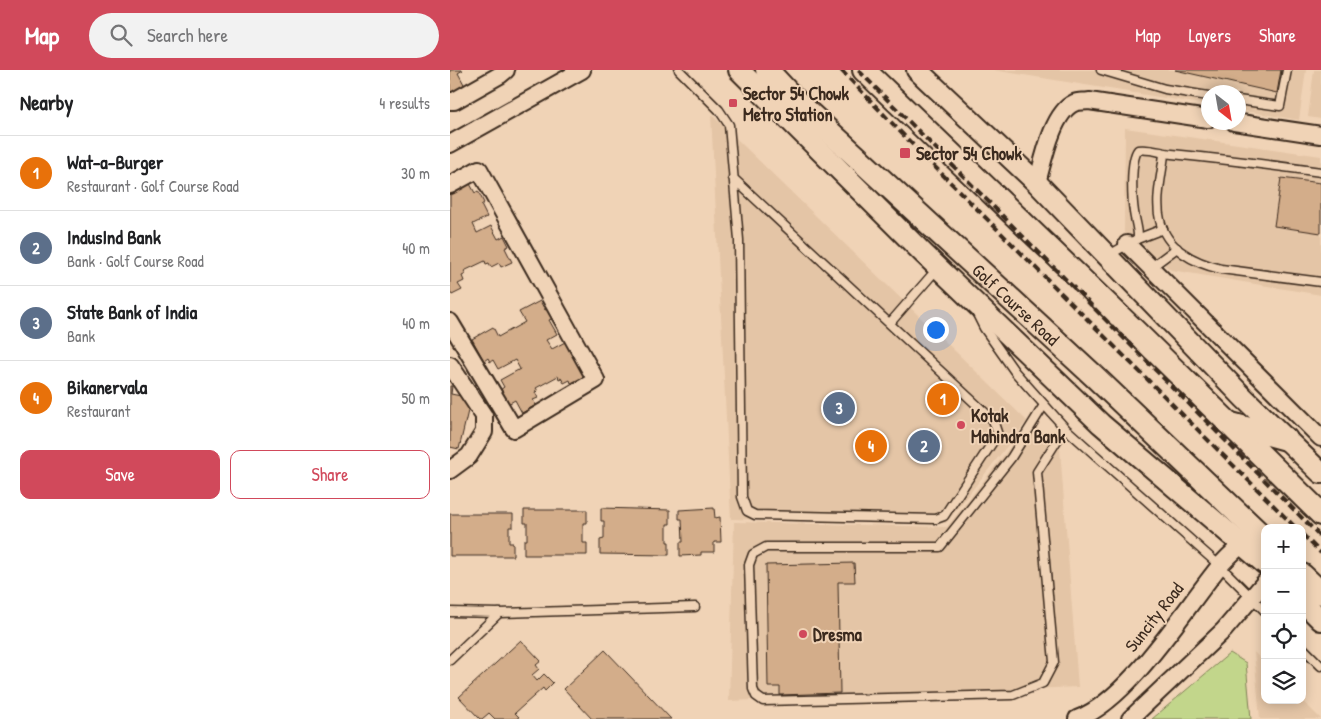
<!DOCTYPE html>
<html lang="en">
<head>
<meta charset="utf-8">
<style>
  :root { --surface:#fff; --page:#f2f2f2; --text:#202124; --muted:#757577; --line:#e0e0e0; --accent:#d1495b }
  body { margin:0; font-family:"Patrick Hand",sans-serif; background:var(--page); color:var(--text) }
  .controls { position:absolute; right:15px; bottom:15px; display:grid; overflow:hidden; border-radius:10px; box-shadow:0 2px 12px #0003 }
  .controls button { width:45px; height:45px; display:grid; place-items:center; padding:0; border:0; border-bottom:1px solid var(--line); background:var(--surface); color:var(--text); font:25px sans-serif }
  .compass { position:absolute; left:751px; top:15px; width:45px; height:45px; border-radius:50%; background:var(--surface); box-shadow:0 2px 12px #0003; rotate:149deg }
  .you { position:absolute; left:485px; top:259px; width:18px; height:18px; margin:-12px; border:4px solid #fff; border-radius:50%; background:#1a73e8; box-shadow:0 0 0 8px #1a73e833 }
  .badge { display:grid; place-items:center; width:32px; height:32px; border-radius:50%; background:var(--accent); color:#fff; font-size:16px; font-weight:700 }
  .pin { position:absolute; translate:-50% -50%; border:2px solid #fff; box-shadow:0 1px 5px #0006 }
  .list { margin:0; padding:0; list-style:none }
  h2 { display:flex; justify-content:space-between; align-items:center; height:65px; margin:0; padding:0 20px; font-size:21px }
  h2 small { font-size:16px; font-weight:400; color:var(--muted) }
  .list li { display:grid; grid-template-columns:32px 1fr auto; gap:15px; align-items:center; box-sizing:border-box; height:75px; padding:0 20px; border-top:1px solid var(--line) }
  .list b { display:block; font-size:19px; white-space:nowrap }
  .list p { margin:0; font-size:16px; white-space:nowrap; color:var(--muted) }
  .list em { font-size:16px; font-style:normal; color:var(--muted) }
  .actions { display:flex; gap:10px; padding:15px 20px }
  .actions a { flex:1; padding:11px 0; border:1px solid var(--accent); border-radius:10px; text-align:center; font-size:18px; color:var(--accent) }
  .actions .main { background:var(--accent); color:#fff }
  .icon { flex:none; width:28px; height:28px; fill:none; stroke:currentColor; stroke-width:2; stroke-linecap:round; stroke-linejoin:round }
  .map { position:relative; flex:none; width:871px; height:649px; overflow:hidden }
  header { display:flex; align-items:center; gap:30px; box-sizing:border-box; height:70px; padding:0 25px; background:var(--accent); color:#fff }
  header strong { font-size:24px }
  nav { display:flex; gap:28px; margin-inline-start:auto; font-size:18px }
  .search { width:350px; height:45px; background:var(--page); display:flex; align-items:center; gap:12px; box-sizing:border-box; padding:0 18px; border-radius:28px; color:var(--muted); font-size:19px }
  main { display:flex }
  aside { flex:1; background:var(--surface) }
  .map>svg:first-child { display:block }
  .built { fill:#e4c5a6 }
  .green { fill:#c2d68b; stroke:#7e8054 }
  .building { fill:#d3ad8a; stroke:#3b2a1e }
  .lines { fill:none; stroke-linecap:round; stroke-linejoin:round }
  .service-casing { stroke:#3b2a1e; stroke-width:11 }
  .minor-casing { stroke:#3b2a1e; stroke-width:20 }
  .tertiary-casing { stroke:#3b2a1e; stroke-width:24 }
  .secondary-casing { stroke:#3b2a1e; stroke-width:26 }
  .service { stroke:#f0d3b6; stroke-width:8 }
  .minor { stroke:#f0d3b6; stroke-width:16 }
  .tertiary { stroke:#f0d3b6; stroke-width:20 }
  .secondary { stroke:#f0d3b6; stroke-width:22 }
  .rail { stroke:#3b2a1e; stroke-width:4; stroke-dasharray:8 4; stroke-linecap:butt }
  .poi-dot { fill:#d1495b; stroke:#f0d3b6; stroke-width:2 }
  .labels { text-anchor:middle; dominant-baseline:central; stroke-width:4; stroke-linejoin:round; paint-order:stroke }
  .poi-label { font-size:18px; font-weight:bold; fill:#3b2a1e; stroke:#f0d3b6; text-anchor:start }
  .street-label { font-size:18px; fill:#3b2a1e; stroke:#f0d3b6 }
</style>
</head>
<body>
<header>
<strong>Map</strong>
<div class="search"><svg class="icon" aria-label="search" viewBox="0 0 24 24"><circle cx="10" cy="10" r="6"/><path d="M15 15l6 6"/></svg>Search here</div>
<nav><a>Map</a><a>Layers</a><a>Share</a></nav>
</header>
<main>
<aside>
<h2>Nearby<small>4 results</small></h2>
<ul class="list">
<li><span class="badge" style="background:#e8710a">1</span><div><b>Wat-a-Burger</b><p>Restaurant · Golf Course Road</p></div><em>30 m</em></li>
<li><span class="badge" style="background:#5c6f8a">2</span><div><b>IndusInd Bank</b><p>Bank · Golf Course Road</p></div><em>40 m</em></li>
<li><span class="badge" style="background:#5c6f8a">3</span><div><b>State Bank of India</b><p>Bank</p></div><em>40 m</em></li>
<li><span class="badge" style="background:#e8710a">4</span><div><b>Bikanervala</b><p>Restaurant</p></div><em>50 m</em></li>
</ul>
<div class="actions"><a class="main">Save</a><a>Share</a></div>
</aside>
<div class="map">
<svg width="871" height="649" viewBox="0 0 871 649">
  <rect width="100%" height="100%" fill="#f0d3b6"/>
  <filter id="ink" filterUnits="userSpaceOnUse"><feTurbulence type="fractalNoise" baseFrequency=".02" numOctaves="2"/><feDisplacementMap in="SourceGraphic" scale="10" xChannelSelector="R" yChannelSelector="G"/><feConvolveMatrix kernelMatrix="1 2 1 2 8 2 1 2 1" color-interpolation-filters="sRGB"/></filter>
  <g filter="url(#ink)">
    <!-- built -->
    <g class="built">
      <polygon points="543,0 856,0 849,50 789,40 788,22 758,22 758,35"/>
      <polygon points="864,0 871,0 871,49 858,47"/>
      <polygon points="261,44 577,351 496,453 281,449"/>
      <polygon points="675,58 871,86 871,225 721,200 674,163"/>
      <polygon points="580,352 610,379 628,617 279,631 284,452 497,457"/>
      <polygon points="804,582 815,593 815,630 852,630 871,649 810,649"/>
    </g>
    <!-- green -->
    <polygon class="green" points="780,583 796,593 801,649 702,649"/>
    <!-- building -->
    <g class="building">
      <polygon points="0,0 13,0 8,3 16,18 0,26"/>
      <polygon points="725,0 831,0 827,23"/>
      <polygon points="831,108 871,113 871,163 824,156"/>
      <polygon points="19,112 25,123 28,121 34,133 31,135 37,147 23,154 27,163 41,156 48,169 54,166 59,176 55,178 62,192 51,197 49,193 41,197 39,193 36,194 35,191 14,201 16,204 12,206 14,211 8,214 12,220 2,225 0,222 0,122"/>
      <polygon points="90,231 95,240 99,238 104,248 99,250 107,264 96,270 102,279 117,271 135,306 121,313 120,310 114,313 111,308 109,309 108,306 86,318 88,321 85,322 88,328 83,330 86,335 72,343 65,330 58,334 50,320 54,317 50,310 70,299 65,290 48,299 43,290 40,292 38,288 34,291 22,269 43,257 48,267 75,252 69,242"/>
      <polygon points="0,316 2,316 1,324 21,328 9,379 0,377"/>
      <polygon points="151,438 220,440 220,454 217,454 217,472 219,472 219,485 150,484 150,470 154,469 154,451 151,451"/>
      <polygon points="264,438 265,448 270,447 271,472 264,472 264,482 251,482 251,485 230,486 230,472 233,472 232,449 229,449 229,440"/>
      <polygon points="74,440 137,440 137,453 133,453 133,473 137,473 137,485 74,485 74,470 77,470 77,453 74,453"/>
      <polygon points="0,444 63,444 63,457 59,457 59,473 63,473 63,486 0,486"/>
      <polygon points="404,493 405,512 388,512 390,623 330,625 330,617 318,617 316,495"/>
      <polygon points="71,570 91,591 86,595 89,599 82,605 87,611 94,604 103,613 95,621 93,618 65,643 69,647 66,649 45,649 39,643 32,649 30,649 9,627"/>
      <polygon points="155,580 221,649 142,649 114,619"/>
    </g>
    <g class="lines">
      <!-- service casing -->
      <g class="service-casing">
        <g id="service">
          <polyline points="229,0 269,40 279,55 289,170 292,427 297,441 305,445 486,449 494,446 546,367 547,362 543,350 283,108"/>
          <polyline points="651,0 715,19 758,26"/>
          <polyline points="788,30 830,36 837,0"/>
          <path d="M714,84c-2,21 -9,45 -4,66 6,29 35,43 61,49l100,13"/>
          <polyline points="687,169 713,159"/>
          <path d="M659,185l28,-16 1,-3c0,-8 -3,-16 -4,-24 -2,-13 -4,-52 4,-62 10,-2 24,3 34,4 50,5 99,11 149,18"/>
          <polyline points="700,198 727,178"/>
          <polyline points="527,244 534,258 565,302 615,358 770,496 815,541"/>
          <polyline points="440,253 487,199"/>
          <polyline points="594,335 561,388 490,477 316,477 303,484 299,495 303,619 306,626 313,631 563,625 593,613 604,592 587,402 615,358"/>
          <polyline points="0,542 49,543 245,537"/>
          <polyline points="852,577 871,596"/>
          <polyline points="0,590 49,543"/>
        </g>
      </g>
      <!-- minor casing -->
      <g class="minor-casing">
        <g id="minor">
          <polyline points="0,31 4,31 50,5 56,0"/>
          <polyline points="784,52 871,65"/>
          <polyline points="0,74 132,0"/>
          <path d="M587,113c6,-21 15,-70 37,-80 4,-2 10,-1 15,-2l119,18"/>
          <polyline points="0,115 29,99 146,310 64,359 0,252"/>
          <polyline points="677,174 871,368"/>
          <polyline points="0,295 34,346 34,362 19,386 0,400"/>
          <path d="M627,649c52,-19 106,-108 141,-151 10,-12 22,-22 33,-32"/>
          <polyline points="680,649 774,560 815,512"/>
        </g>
      </g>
      <!-- tertiary casing -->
      <g class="tertiary-casing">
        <g id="tertiary">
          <polyline points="289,0 474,184 651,354 815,494"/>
          <polyline points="467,0 587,113 794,328 871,403"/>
          <polyline points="852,531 871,550"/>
        </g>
      </g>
      <!-- secondary casing -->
      <g class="secondary-casing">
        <g id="secondary">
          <path id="s1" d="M317,0l26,28 301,278 171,163"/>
          <polyline points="414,0 686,262 871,444"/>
          <polyline points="778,353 836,369"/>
          <polyline points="852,505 871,523"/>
        </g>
      </g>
      <!-- service -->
      <use href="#service" class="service"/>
      <!-- minor -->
      <use href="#minor" class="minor"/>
      <!-- tertiary -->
      <use href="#tertiary" class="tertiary"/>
      <!-- secondary -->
      <use href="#secondary" class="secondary"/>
      <!-- rail -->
      <g class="rail">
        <polyline points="391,0 465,77 846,458"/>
        <polyline points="408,0 871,467"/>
        <polyline points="852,464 871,483"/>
      </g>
    </g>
  </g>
  <!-- markers -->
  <g class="poi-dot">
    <rect x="278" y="28" width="10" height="10" rx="2.5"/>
    <rect x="449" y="77" width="12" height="12" rx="2.5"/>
    <circle cx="511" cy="355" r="5"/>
    <circle cx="353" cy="564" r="5"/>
  </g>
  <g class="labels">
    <!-- poi labels -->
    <g class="poi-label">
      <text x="293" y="23">Sector 54 Chowk<tspan x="293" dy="21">Metro Station</tspan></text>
      <text x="466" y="83">Sector 54 Chowk</text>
      <text x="521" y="345">Kotak<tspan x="521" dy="21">Mahindra Bank</tspan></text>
      <text x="363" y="564">Dresma</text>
    </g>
    <!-- street labels -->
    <g class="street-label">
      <text stroke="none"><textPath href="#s1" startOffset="342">Golf Course Road</textPath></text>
      <text transform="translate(704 547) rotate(-52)">Suncity Road</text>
    </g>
  </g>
</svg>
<div class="controls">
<button>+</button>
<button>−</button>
<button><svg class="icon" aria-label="locate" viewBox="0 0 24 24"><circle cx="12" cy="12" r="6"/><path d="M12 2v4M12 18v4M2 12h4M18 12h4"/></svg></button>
<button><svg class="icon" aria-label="layers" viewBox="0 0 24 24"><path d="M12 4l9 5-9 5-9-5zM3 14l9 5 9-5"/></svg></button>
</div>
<svg class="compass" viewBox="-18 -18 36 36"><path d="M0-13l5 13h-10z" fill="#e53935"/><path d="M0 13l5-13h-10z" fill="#757577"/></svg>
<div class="you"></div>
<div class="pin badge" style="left:493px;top:329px;background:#e8710a">1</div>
<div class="pin badge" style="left:474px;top:376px;background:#5c6f8a">2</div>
<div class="pin badge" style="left:389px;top:338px;background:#5c6f8a">3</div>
<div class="pin badge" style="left:421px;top:376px;background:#e8710a">4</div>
</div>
</main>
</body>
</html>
